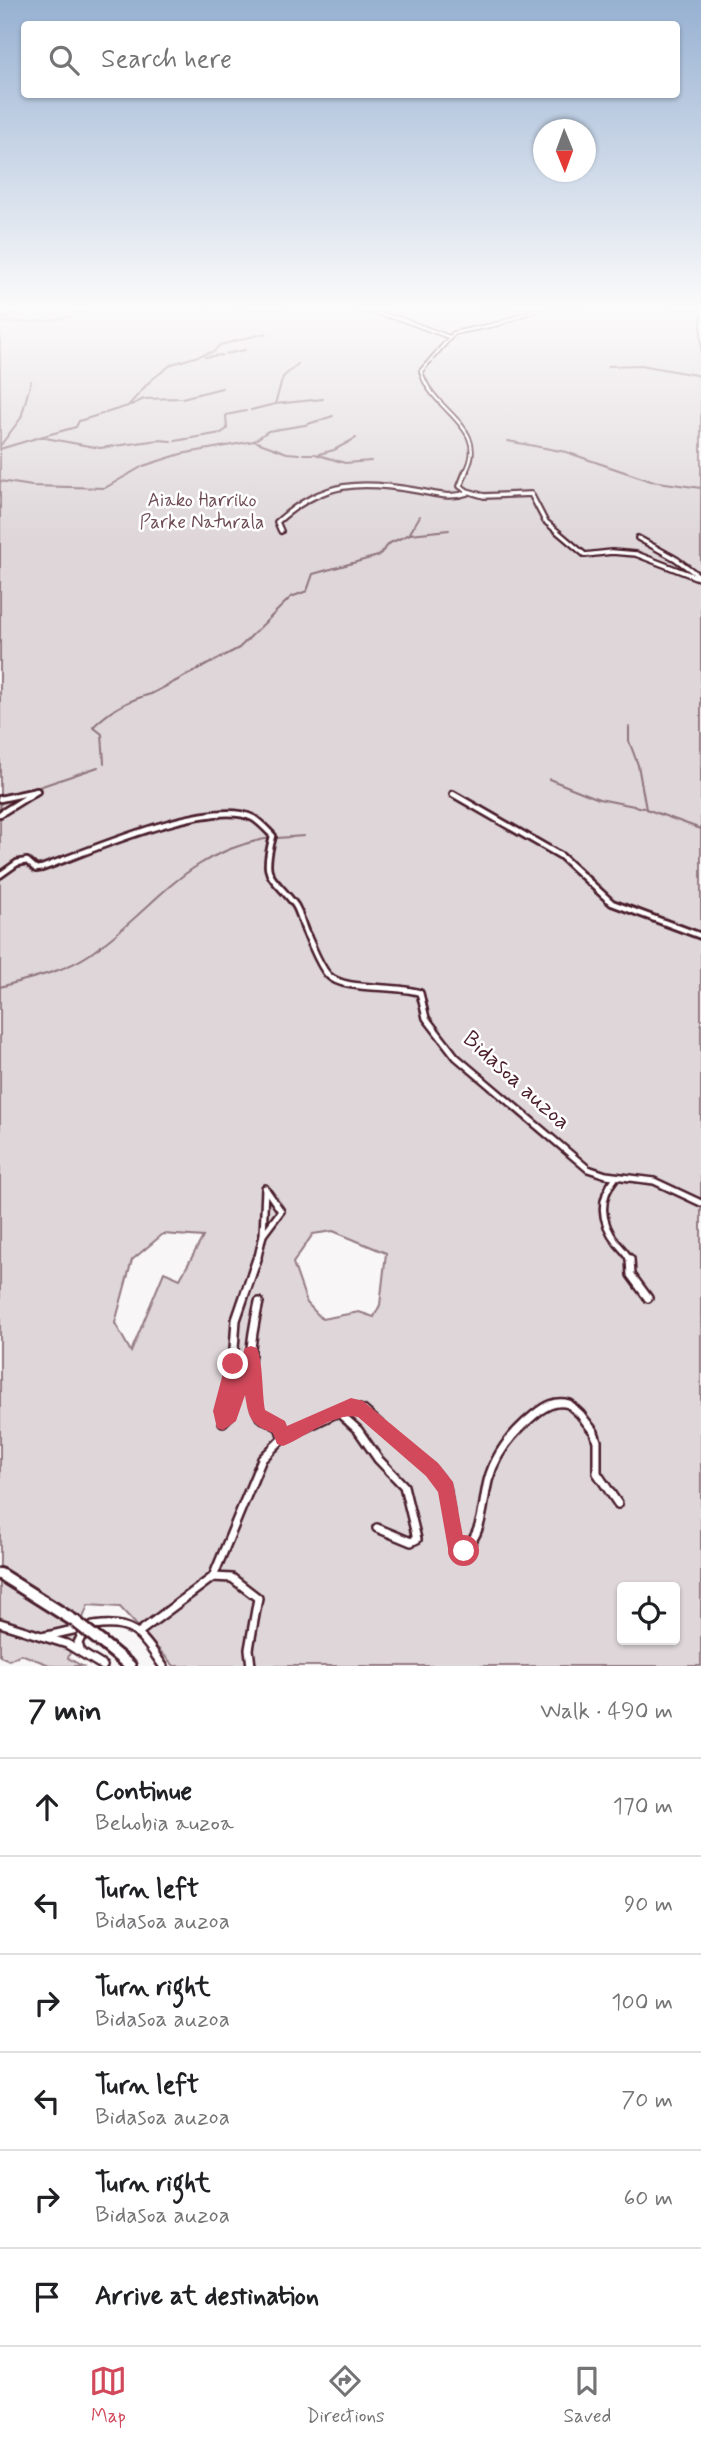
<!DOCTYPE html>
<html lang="en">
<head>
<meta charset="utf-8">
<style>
  :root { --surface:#fff; --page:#f6f6f6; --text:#202124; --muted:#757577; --line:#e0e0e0; --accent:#d1495b }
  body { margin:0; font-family:Mynerve,sans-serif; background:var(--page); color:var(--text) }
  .controls { position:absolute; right:21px; bottom:21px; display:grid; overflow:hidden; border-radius:7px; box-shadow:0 2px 5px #0004 }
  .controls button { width:63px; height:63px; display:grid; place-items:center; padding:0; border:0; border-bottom:2px solid var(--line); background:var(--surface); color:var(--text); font:35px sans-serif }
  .compass { position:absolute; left:533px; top:119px; width:63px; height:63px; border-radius:50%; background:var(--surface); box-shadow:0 2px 5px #0004; rotate:179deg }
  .stop { position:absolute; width:21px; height:21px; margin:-16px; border:5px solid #d1495b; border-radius:50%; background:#fff }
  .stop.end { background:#d1495b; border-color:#fff; box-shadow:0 2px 7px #0008 }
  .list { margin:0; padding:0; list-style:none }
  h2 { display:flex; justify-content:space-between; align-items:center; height:91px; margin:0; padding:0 28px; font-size:30px }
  h2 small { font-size:23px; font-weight:400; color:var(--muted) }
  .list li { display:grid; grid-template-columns:46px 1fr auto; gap:21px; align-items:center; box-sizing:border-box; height:98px; padding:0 28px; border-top:2px solid var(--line) }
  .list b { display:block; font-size:26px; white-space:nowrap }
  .list p { margin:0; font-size:23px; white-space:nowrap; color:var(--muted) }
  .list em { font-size:23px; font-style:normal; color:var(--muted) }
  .icon { flex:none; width:38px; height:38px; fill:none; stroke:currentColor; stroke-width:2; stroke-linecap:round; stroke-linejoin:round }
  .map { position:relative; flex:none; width:701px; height:1666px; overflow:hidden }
  .search { position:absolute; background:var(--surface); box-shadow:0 2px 5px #0004; left:21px; right:21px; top:21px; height:77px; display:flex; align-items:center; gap:18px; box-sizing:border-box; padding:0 24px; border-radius:7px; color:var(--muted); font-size:26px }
  .sheet { height:679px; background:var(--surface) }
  nav { display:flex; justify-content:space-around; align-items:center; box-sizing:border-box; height:98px; border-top:2px solid var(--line); background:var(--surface); font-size:19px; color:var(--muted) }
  nav a { display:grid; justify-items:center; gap:4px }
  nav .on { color:var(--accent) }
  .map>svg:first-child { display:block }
  .green { fill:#ded6d9; stroke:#947a82; stroke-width:2; fill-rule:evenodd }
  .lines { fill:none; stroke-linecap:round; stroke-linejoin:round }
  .stream { stroke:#8f747b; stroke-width:2 }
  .minor-far4-casing { stroke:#4a1f2b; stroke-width:6 }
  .minor-far3-casing { stroke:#4a1f2b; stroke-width:8 }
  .minor-far2-casing { stroke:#4a1f2b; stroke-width:10 }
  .minor-far1-casing { stroke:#4a1f2b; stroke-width:10 }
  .minor-casing { stroke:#4a1f2b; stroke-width:12 }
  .highway-casing { stroke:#4a1f2b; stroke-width:16 }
  .minor-far4 { stroke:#fff; stroke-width:2.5 }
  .minor-far3 { stroke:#fff; stroke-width:3.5 }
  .minor-far2 { stroke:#fff; stroke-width:4.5 }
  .minor-far1 { stroke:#fff; stroke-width:5 }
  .minor { stroke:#fff; stroke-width:7 }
  .highway { stroke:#fff; stroke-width:10 }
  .highway-bridge-casing { stroke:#4a1f2b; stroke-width:16; stroke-linecap:butt }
  .highway-bridge { stroke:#fff; stroke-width:10 }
  .route { fill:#d1495b }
  .labels { text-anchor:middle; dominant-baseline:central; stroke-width:5; stroke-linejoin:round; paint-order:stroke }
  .far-park-label { font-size:19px; fill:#6f4d56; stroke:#fff }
  .street-label { font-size:23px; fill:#4a1f2b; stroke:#fff }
</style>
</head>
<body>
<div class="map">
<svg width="701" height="1666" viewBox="0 0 701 1666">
  <rect width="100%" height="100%" fill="#f8f6f7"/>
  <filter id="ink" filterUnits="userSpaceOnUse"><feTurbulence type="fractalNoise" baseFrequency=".0143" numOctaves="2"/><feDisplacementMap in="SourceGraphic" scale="14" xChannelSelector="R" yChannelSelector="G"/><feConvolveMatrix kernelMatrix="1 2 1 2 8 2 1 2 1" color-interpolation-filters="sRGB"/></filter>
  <g filter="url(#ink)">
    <!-- green -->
    <path class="green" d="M0,308h701v1358h-527l-54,-59 -32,-2 -20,53 14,8h-30l-31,-12 -12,6 -9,-4zM333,1231l53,22 -6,52 -6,12 -15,-5 -37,7 -15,-16 -14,-40 20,-29zM163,1234l40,3 -23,42 -16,-7 -33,80 -16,-29 17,-63zM622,1587h53v53h-53z"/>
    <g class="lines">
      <!-- stream -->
      <g class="stream">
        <polyline points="693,308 701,310"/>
        <polyline points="0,321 23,308"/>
        <path d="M0,323c28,-2 64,2 87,-15"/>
        <polyline points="216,349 220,345 266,333"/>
        <polyline points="226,354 245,350"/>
        <polyline points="205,357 222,355"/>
        <polyline points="608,366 641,365 701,376"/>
        <polyline points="275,404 323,399"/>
        <polyline points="131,405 144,399 182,398 222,388"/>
        <polyline points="251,410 275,404 283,377 298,364"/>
        <polyline points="40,437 76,427 79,421 128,406 150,381 172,364 215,351"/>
        <polyline points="175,441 221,433 227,429 226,415 246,411"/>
        <polyline points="508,441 566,452 651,481 701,488"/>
        <polyline points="257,442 287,453 299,454"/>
        <polyline points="0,446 21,418 31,381"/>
        <polyline points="0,449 40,437 100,448 159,440 171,441"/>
        <polyline points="303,454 313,454"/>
        <polyline points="315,454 345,463 371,461"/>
        <polyline points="319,454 334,450 356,438"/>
        <polyline points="0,481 32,486 105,488 143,466 181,454 254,441 268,431 305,425 333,416"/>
        <polyline points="410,533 420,516"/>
        <polyline points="629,727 629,741 638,765 646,809 701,829"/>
        <path d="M104,763l-2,-29 -9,-7c17,-17 35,-27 58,-33l88,-46 52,-51 16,-6 6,-17 65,-18 12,-13 20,-9 39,-4"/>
        <polyline points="549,779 599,799 644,808"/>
        <polyline points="0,795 39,787 98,767"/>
        <polyline points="277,838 304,836"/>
        <path d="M0,987c29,-9 61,-14 87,-31 69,-46 92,-102 183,-118"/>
      </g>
      <!-- minor-far4 casing -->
      <g class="minor-far4-casing">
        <g id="minor-far4">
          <polyline points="353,308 401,319 449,337"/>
          <path d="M465,473c27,-46 -34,-61 -44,-102l33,-38 44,-9 42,-16"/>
        </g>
      </g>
      <!-- minor-far3 casing -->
      <g class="minor-far3-casing">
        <g id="minor-far3">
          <polyline points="466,471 460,486 467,491 484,496 531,494 545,521 585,555 612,552 636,554 701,579"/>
          <path d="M281,531l-4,-9c46,-41 83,-42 142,-31 17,3 31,8 48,2"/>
          <polyline points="638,538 676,559 699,576"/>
        </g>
      </g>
      <!-- minor-far2 casing -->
      <g class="minor-far2-casing">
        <g id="minor-far2">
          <polyline points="453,794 561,856 612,903 701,936"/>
          <polyline points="0,799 37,791 0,814"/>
          <path d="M0,875l17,-12 10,-2 9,8 6,-1c45,-16 169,-71 211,-50 7,4 14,12 20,18 -12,44 -2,37 22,69 6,9 7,22 13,32"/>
        </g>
      </g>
      <!-- minor-far1 casing -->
      <g class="minor-far1-casing">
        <g id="minor-far1">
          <path d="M307,935c6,12 12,30 21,40 16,17 68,9 92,18l6,25 30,39 132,112 18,6 48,6 47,22"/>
          <path d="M616,1177c-18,22 -16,44 1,66 5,6 11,11 13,18"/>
          <polygon points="265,1188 281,1211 263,1235"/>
          <polyline points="257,1261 263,1235"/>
        </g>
      </g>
      <!-- minor casing -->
      <g class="minor-casing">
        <g id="minor">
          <polyline points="630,1259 631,1275 648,1298"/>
          <path d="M259,1302c-8,35 -16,82 1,115l19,10 4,11"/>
          <polyline points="251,1354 230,1415 223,1422 222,1411 233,1364 236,1320 257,1259"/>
          <path d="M338,1412l13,-5 12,3 69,60 14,18 9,60 9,3c20,-20 18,-45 24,-70 7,-27 25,-49 46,-66 11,-9 21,-15 35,-11l11,10 14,18 3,9v32l21,31"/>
          <polyline points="213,1577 262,1459 283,1438 338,1412 358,1430 378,1459 404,1486 417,1539 411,1542 377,1528"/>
          <polyline points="0,1623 67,1644 103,1666"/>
          <polyline points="138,1633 213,1577 232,1578 258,1598 249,1649 251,1666"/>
          <path d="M46,1636c25,-4 65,-20 88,-5 12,8 21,24 29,35"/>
          <polyline points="80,1650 78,1643 84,1631"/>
        </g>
      </g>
      <!-- highway casing -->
      <g class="highway-casing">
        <g id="highway">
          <polyline points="0,1574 76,1622"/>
          <polyline points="101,1642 130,1666"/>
        </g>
      </g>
      <!-- minor-far4 -->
      <use href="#minor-far4" class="minor-far4"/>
      <!-- minor-far3 -->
      <use href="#minor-far3" class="minor-far3"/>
      <!-- minor-far2 -->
      <use href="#minor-far2" class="minor-far2"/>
      <!-- minor-far1 -->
      <use href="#minor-far1" class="minor-far1"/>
      <!-- minor -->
      <use href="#minor" class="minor"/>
      <!-- highway -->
      <use href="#highway" class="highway"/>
      <!-- highway-bridge casing -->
      <g class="highway-bridge-casing">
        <polyline id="highway-bridge" points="76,1622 101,1642"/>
      </g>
      <!-- highway-bridge -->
      <use href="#highway-bridge" class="highway-bridge"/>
    </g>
  </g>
  <!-- sky -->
  <linearGradient id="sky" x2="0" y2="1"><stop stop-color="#97b1d2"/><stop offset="0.57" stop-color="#fcfbfb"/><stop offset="1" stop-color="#fcfbfb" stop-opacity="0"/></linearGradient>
  <rect width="701" height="541" fill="url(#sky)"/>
  <!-- route -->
  <path class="route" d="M251,1346l6,2c6,14 5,45 8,62l20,11 2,5 64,-28 12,3 75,62 15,19 11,60 6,3 3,6 -3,7 -6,2 -15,-6 -11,-62 -12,-16 -68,-59c-23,-6 -54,21 -75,29l-6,-2 -4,-11c-23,-9 -24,-14 -28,-38l-9,26 -13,9 -6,-2 -4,-17 14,-53 6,-3 7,6 5,-13z"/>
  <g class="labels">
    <!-- far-park labels -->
    <g class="far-park-label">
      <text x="202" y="500">Aiako Harriko<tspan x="202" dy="22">Parke Naturala</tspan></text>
    </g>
    <!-- street labels -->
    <g class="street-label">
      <text transform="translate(516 1081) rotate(42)">Bidasoa auzoa</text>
    </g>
  </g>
</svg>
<div class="controls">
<button><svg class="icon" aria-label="locate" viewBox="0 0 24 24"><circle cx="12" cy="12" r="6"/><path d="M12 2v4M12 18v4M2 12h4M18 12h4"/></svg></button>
</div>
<svg class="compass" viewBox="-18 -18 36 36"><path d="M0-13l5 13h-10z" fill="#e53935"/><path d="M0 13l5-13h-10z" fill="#757577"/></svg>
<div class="stop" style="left:464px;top:1551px"></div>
<div class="stop end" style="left:233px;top:1364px"></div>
<div class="search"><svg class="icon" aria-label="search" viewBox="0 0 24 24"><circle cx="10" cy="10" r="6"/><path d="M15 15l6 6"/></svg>Search here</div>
</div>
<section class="sheet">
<h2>7 min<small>Walk · 490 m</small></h2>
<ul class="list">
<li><svg class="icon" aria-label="ahead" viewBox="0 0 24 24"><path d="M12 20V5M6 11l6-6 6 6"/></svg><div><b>Continue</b><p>Behobia auzoa</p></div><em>170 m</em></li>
<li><svg class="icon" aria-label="left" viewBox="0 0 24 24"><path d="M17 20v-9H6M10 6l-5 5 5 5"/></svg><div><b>Turn left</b><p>Bidasoa auzoa</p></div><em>90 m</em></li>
<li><svg class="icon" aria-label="right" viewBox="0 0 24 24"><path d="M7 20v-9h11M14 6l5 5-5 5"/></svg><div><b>Turn right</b><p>Bidasoa auzoa</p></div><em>100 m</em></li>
<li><svg class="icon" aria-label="left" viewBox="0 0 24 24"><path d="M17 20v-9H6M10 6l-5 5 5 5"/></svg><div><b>Turn left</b><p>Bidasoa auzoa</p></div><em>70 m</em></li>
<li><svg class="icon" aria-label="right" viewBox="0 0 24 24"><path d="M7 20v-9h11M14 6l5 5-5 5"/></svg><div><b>Turn right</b><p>Bidasoa auzoa</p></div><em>60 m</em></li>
<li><svg class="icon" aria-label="arrive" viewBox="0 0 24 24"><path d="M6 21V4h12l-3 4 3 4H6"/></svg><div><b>Arrive at destination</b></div></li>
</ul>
</section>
<nav>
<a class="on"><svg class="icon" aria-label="map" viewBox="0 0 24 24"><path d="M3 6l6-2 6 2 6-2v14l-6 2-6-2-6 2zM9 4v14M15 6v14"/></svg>Map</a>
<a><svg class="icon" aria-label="directions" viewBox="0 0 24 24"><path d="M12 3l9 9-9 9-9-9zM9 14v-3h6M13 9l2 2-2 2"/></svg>Directions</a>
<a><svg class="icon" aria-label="saved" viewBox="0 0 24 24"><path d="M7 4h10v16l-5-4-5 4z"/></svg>Saved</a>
</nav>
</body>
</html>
